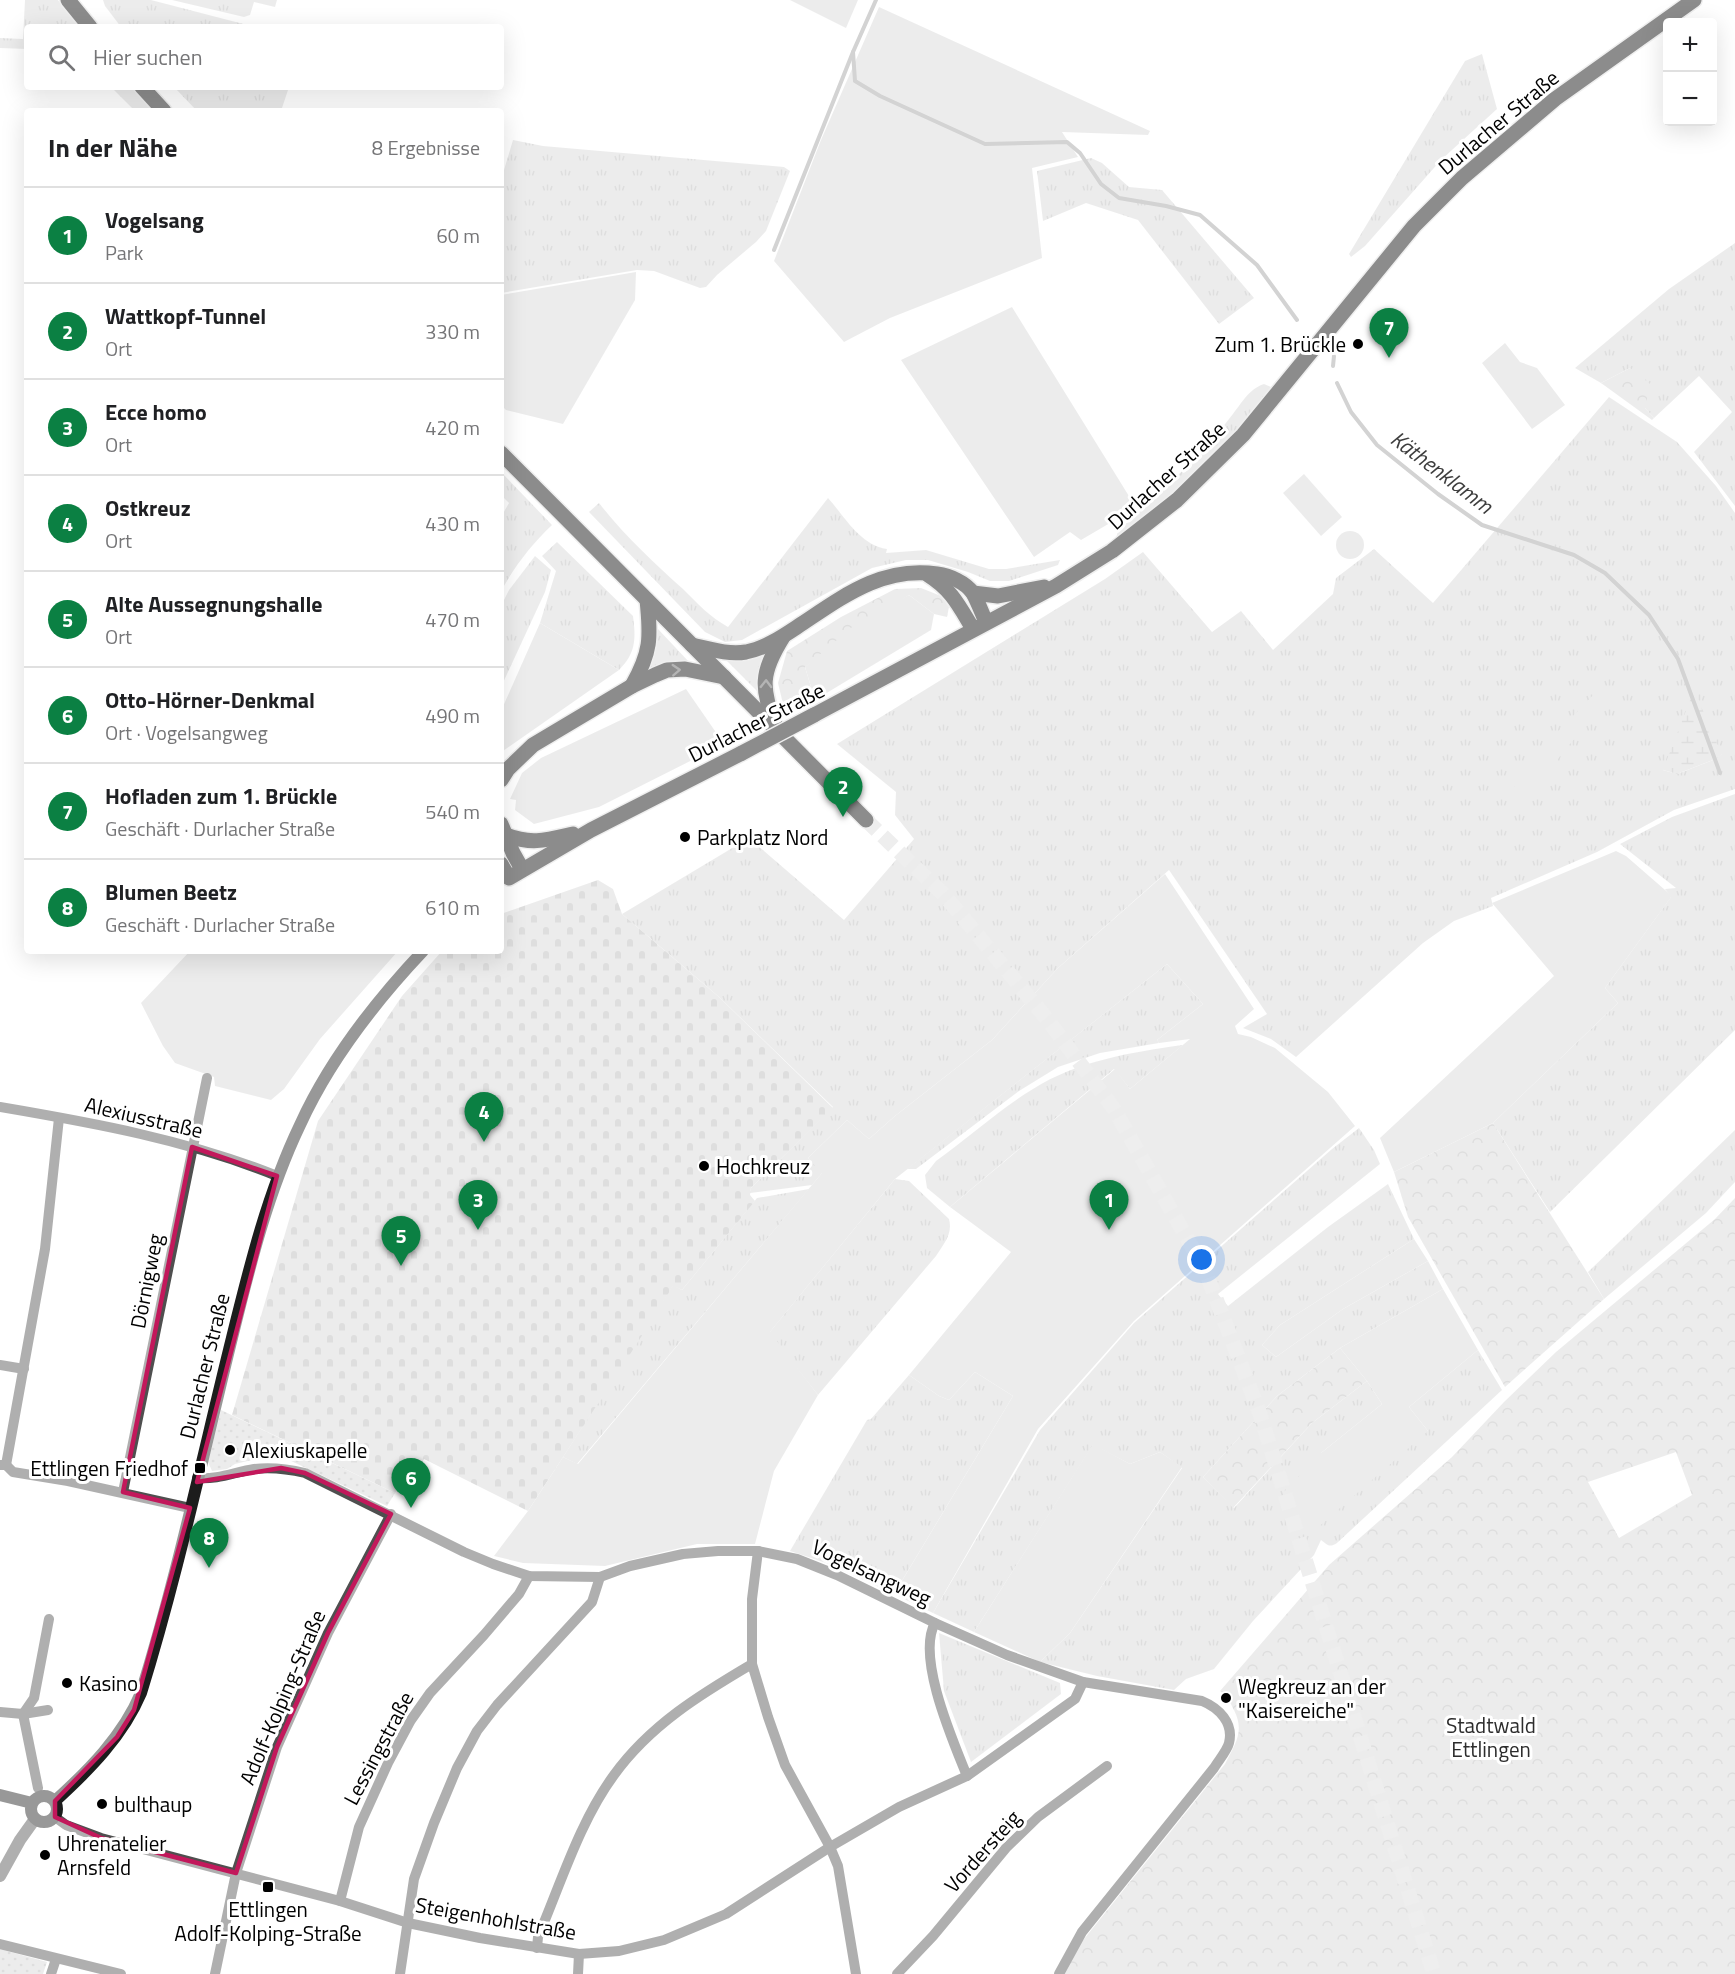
<!DOCTYPE html>
<html lang="de">
<head>
<meta charset="utf-8">
<style>
  :root { --surface:#fff; --page:#f6f6f6; --text:#202124; --muted:#757577; --line:#e0e0e0; --accent:#0b8043 }
  body { margin:0; font-family:"Titillium Web",sans-serif; background:var(--page); color:var(--text) }
  .controls { position:absolute; right:18px; top:18px; display:grid; overflow:hidden; border-radius:6px; box-shadow:0 6px 24px #0002 }
  .controls button { width:54px; height:54px; display:grid; place-items:center; padding:0; border:0; border-bottom:2px solid var(--line); background:var(--surface); color:var(--text); font:30px sans-serif }
  .you { position:absolute; left:1202px; top:1260px; width:21px; height:21px; margin:-15px; border:4px solid #fff; border-radius:50%; background:#1a73e8; box-shadow:0 0 0 9px #1a73e833 }
  .badge { display:grid; place-items:center; width:39px; height:39px; border-radius:50%; background:var(--accent); color:#fff; font-size:20px; font-weight:700 }
  .pin { position:absolute; translate:-50% -50px; filter:drop-shadow(0 2px 3px #0008) }
  .pin::after { content:''; position:absolute; top:32px; width:21px; height:18px; background:inherit; clip-path:polygon(0 0,100% 0,50% 100%) }
  .list { margin:0; padding:0; list-style:none }
  h2 { display:flex; justify-content:space-between; align-items:center; height:78px; margin:0; padding:0 24px; font-size:26px }
  h2 small { font-size:20px; font-weight:400; color:var(--muted) }
  .list li { display:grid; grid-template-columns:39px 1fr auto; gap:18px; align-items:center; box-sizing:border-box; height:96px; padding:0 24px; border-top:2px solid var(--line) }
  .list b { display:block; font-size:22px; white-space:nowrap }
  .list p { margin:0; font-size:20px; white-space:nowrap; color:var(--muted) }
  .list em { font-size:20px; font-style:normal; color:var(--muted) }
  .icon { flex:none; width:33px; height:33px; fill:none; stroke:currentColor; stroke-width:2; stroke-linecap:round; stroke-linejoin:round }
  .map { position:relative; flex:none; width:1735px; height:1974px; overflow:hidden }
  .search { position:absolute; background:var(--surface); box-shadow:0 6px 24px #0002; left:24px; top:24px; width:480px; height:66px; display:flex; align-items:center; gap:15px; box-sizing:border-box; padding:0 21px; border-radius:6px; color:var(--muted); font-size:22px }
  .panel { position:absolute; background:var(--surface); box-shadow:0 6px 24px #0002; left:24px; top:108px; width:480px; height:846px; border-radius:6px }
  .map>svg:first-child { display:block }
  .grass { fill:url(#grass-tufts); fill-rule:evenodd }
  .forest { fill:url(#forest-crowns); fill-rule:evenodd }
  .wetland { fill:url(#wetland-marsh) }
  .cemetery { fill:url(#cemetery-stones) }
  .park { fill:url(#park-dots) }
  .garden { fill:#d6d6d6 }
  .lines { fill:none; stroke-linecap:round; stroke-linejoin:round }
  .stream { stroke:#9d9d9d; stroke-width:4 }
  .primary-tunnel { stroke:#d9d9d9; stroke-width:15; stroke-dasharray:15 8; stroke-linecap:butt }
  .primary-casing { stroke:#dbdbdb; stroke-width:18 }
  .minor { stroke:#4f4f4f; stroke-width:10 }
  .tertiary { stroke:#4f4f4f; stroke-width:12 }
  .secondary { stroke:#1c1c1c; stroke-width:12 }
  .primary { stroke:#000; stroke-width:15 }
  .primary-bridge-casing { stroke:#dbdbdb; stroke-width:18; stroke-linecap:butt }
  .primary-bridge { stroke:#000; stroke-width:15 }
  .oneway { stroke:#595959 }
  .marked { fill:none; stroke:#c2185b; stroke-width:4.5; stroke-linejoin:round }
  .poi-dot { fill:#000; stroke:#fff; stroke-width:2 }
  .labels { text-anchor:middle; dominant-baseline:central; stroke-width:6; stroke-linejoin:round; paint-order:stroke }
  .street-label { font-size:21px; fill:#000; stroke:#fff }
  .poi-label { font-size:21px; fill:#000; stroke:#fff; text-anchor:start }
  .park-label { font-size:21px; fill:#2d2d2d; stroke:#fff }
  .water-label { font-size:22px; font-style:italic; fill:#3e3e3e; stroke:#fff }
</style>
</head>
<body>
<div class="map">
<svg width="1735" height="1974" viewBox="0 0 1735 1974">
  <defs>
    <pattern id="grass-tufts" width="24" height="20" patternUnits="userSpaceOnUse" patternTransform="scale(1.5)"><rect width="24" height="20" fill="#d6d6d6"/><path d="M3 7l-1-3M5 7V3M7 7l1-3M15 17l-1-3M17 17v-4M19 17l1-3" fill="none" stroke="#b6b6b6"/></pattern>
    <pattern id="forest-crowns" width="20" height="18" patternUnits="userSpaceOnUse" patternTransform="scale(1.5)"><rect width="20" height="18" fill="#d6d6d6"/><path d="M2 6a3 3 0 1 1 6 0M12 15a3 3 0 1 1 6 0" fill="none" stroke="#b6b6b6"/></pattern>
    <pattern id="wetland-marsh" width="20" height="14" patternUnits="userSpaceOnUse" patternTransform="scale(1.5)"><rect width="20" height="14" fill="#d6d6d6"/><path d="M1 5h8M5 5V1M11 12h8M15 12V8" fill="none" stroke="#b6b6b6"/></pattern>
    <pattern id="cemetery-stones" width="16" height="16" patternUnits="userSpaceOnUse" patternTransform="scale(1.5)"><rect width="16" height="16" fill="#d6d6d6"/><path d="M2 7V4a2 2 0 0 1 4 0v3zM10 15v-3a2 2 0 0 1 4 0v3z" fill="#b6b6b6"/></pattern>
    <pattern id="park-dots" width="8" height="8" patternUnits="userSpaceOnUse" patternTransform="scale(1.5)"><rect width="8" height="8" fill="#d6d6d6"/><path d="M2 2h.1M6 6h.1" fill="none" stroke="#b6b6b6" stroke-width="1.8" stroke-linecap="round"/></pattern>
  </defs>
  <rect width="100%" height="100%" fill="#fff"/>
  <!-- grass -->
  <g class="grass">
    <polygon points="25,0 58,0 79,27 27,27 27,49 0,48 0,38 23,39"/>
    <polygon points="103,0 151,0 255,27 121,27 105,6"/>
    <polygon points="172,0 277,0 275,7 254,2 250,15 244,17"/>
    <polygon points="1482,54 1497,109 1441,160 1365,246 1351,257 1349,254 1465,61"/>
    <polygon points="111,87 131,87 152,111 135,111"/>
    <polygon points="174,87 289,87 281,111 197,111"/>
    <polygon points="513,140 543,146 784,167 790,171 766,231 756,242 717,275 706,287 700,288 654,271 637,270 501,293 501,180"/>
    <polygon points="1091,158 1102,163 1129,187 1162,190 1254,298 1219,324 1138,220 1086,203 1043,221 1037,171"/>
    <polygon points="1735,243 1735,506 1694,452 1732,412 1699,376 1654,418 1645,408 1630,368 1601,383 1575,368 1669,289"/>
    <path d="M1264,384l7,3 -35,44 -27,29 -57,52 -36,26 2,-7c38,-36 79,-70 111,-112 11,-13 19,-30 35,-35z"/>
    <path d="M1609,397l68,45 39,44 19,27v276l-61,21 -77,42 -106,46 2,8 -39,15 -31,22 -127,114 -25,-18 -28,-11 24,-14 -98,-144 -111,98 -66,72 -97,76 -26,23 -22,-19 -39,38 15,14 -11,13 -62,8 1,-5 82,-81 -114,-110 -97,-83 127,-76 95,82 70,-81 -19,-24 1,-23 -59,-48 268,-165 38,-27 69,80 29,-21 32,39 60,-56 3,-16 38,-29 59,54zM1722,754l-9,6 -36,14 -14,-4z"/>
    <path d="M501,472l51,53c-21,20 -37,41 -51,66v-74l8,-14 -8,-8z"/>
    <path d="M828,498c17,19 32,47 59,51l-1,4 40,-3 63,19h17l54,-9 -2,5 -49,16h-19l-22,-9 -40,-12h-22l-34,8 -130,72 -17,2 -20,-10 -116,-120 10,-9c25,32 54,59 84,86 15,15 27,28 45,38z"/>
    <path d="M557,542l76,74c3,23 3,37 -14,54l-79,-47 16,-52 -14,-15z"/>
    <polygon points="535,556 551,570 545,592 501,687 501,606 509,590"/>
    <polygon points="658,629 690,663 646,673 654,654 656,631"/>
    <polygon points="766,649 759,691 758,692 725,659"/>
    <polygon points="1735,794 1735,1030 1550,1212 1493,1123 1618,1003 1605,988 1671,897 1665,889 1676,888 1620,844 1672,817"/>
    <polygon points="1167,964 1203,1004 1157,1040 1159,1043 1100,1053 1058,1067 1019,1091 916,1169 907,1169"/>
    <path d="M1183,1045l-53,44 -16,-20 -164,138 -23,-19 -2,-13 11,-14c32,-23 64,-52 97,-72 44,-28 99,-37 150,-44z"/>
    <path d="M1359,1128l15,22 6,14 -162,130 10,12 100,-79 60,-43 26,55 -134,86 -18,20 14,12 67,-48 85,-48 15,28 -103,59 -63,48 -74,81 31,31 78,-85 55,-42 15,23 -61,49 107,-22 -19,-24 69,-57 24,40 -165,153c-8,5 -9,2 -16,-3l-7,15 -61,66 -39,48 -28,10 -12,11 -77,-14 -57,-14 30,-29 112,-165 -22,-16 -30,12 -37,-19 -119,187 -41,-19 107,-183 94,-107 198,-174z"/>
    <polygon points="1735,1130 1735,1182 1706,1213 1604,1299 1588,1272"/>
    <path d="M895,1179l14,2 40,38c4,15 -5,24 -13,37l-118,139 -49,-62z"/>
    <polygon points="809,1189 577,1464 563,1457 673,1285 682,1290 757,1198"/>
    <polygon points="975,1372 1013,1396 894,1594 829,1564 790,1551 867,1420 871,1419 909,1375 939,1396 949,1400"/>
    <polygon points="939,1633 1060,1683 1061,1694 971,1762 944,1691"/>
  </g>
  <!-- forest -->
  <g class="forest">
    <polygon points="1630,368 1650,384 1645,408 1654,418 1652,420 1601,383"/>
    <polygon points="921,588 941,596 949,607 947,617 934,614 909,595 805,667 815,700 783,704 778,683 787,651 841,617 895,589"/>
    <polygon points="1493,1123 1604,1299 1505,1387 1408,1217 1394,1172"/>
    <path d="M1735,1198v776h-672l17,-30 145,-180c10,-20 20,-32 9,-54 -4,-7 -6,-14 -14,-19l109,-126 123,-108 52,-55 52,-50 159,-133zM1676,1452l16,43 -73,43 -31,-56z"/>
    <polygon points="1340,1348 1367,1381 1312,1423 1233,1508 1203,1477 1277,1396"/>
  </g>
  <!-- wetland -->
  <polygon class="wetland" points="1694,690 1722,755 1713,760 1677,774 1663,770"/>
  <!-- cemetery -->
  <polygon class="cemetery" points="598,880 613,889 622,914 719,997 833,1108 751,1188 750,1195 755,1201 682,1290 673,1286 636,1345 528,1511 424,1459 420,1465 413,1464 395,1493 232,1415 318,1121 402,996 442,951 501,951 501,914"/>
  <!-- park -->
  <g class="park">
    <polygon points="221,1410 395,1493 387,1506 289,1460 252,1460 235,1464 227,1469 212,1471 208,1462"/>
    <polygon points="0,1949 47,1962 43,1974 0,1974"/>
  </g>
  <!-- garden -->
  <g class="garden">
    <polygon points="790,0 858,0 846,28"/>
    <polygon points="879,7 1150,131 1148,135 1062,132 1078,157 1032,168 1042,258 890,318 844,342 774,261 821,140"/>
    <polygon points="636,272 635,300 563,424 506,410 501,405 501,295"/>
    <polygon points="1012,307 1132,501 1110,523 1081,540 1070,532 1034,557 901,360"/>
    <polygon points="1505,343 1520,362 1537,368 1565,405 1532,429 1482,363"/>
    <polygon points="1304,474 1342,517 1321,536 1283,493"/>
    <circle cx="1350" cy="545" r="14"/>
    <polygon points="909,595 934,614 931,630 815,700 805,667 857,623"/>
    <polygon points="540,623 619,670 503,751 501,749 501,711"/>
    <polygon points="686,689 724,744 599,807 534,824 515,810 516,800 510,799 522,773 541,758"/>
    <polygon points="1596,692 1607,703 1567,747 1525,802 1510,792 1555,735"/>
    <polygon points="1616,851 1626,856 1672,896 1605,988 1618,1003 1493,1123 1394,1172 1380,1138 1554,976 1492,903"/>
    <polygon points="1165,874 1254,1009 1235,1026 1238,1034 1251,1037 1275,1048 1328,1092 1355,1126 1134,1321 1038,1429 933,1613 894,1594 1013,1396 975,1372 949,1400 939,1396 909,1375 1011,1252 950,1207 1115,1069 1130,1089 1190,1039 1159,1043 1157,1040 1203,1004 1167,964 895,1179 770,1332 818,1395 774,1471 755,1544 697,1544 605,1566 523,1563 494,1556 528,1511 563,1457 578,1464 822,1173 808,1158 847,1120 869,1139 895,1116 992,1040 1058,968"/>
    <polygon points="190,951 398,951 320,1039 284,1089 271,1100 215,1086 214,1077 175,1063 163,1046 141,1003"/>
    <polygon points="1414,1239 1428,1261 1343,1309 1276,1357 1262,1345 1280,1325"/>
    <polygon points="1443,1289 1478,1350 1409,1407 1428,1431 1316,1529 1283,1493 1321,1453 1382,1404 1367,1381 1340,1348"/>
    <polygon points="1093,1444 1130,1464 1160,1452 1182,1467 1070,1633 1040,1662 974,1632"/>
  </g>
  <g class="lines">
    <!-- stream -->
    <g class="stream">
      <polyline points="853,52 855,81 880,96 985,144 1067,142 1080,153 1101,184 1119,198 1166,206 1200,215 1257,265 1297,320"/>
      <polyline points="774,250 853,52 876,0"/>
      <polyline points="1333,366 1334,356"/>
      <polyline points="1337,383 1351,412 1377,445 1438,494 1482,525 1574,555 1605,573 1649,615 1678,659 1720,773"/>
    </g>
    <!-- primary-tunnel -->
    <polyline class="primary-tunnel" points="866,820 942,893 962,916 1047,1019 1114,1109 1205,1270 1260,1414 1434,1974"/>
    <!-- primary casing -->
    <g class="primary-casing">
      <g id="primary">
        <polyline points="68,0 90,27"/>
        <polyline points="142,87 164,111"/>
        <polyline points="501,453 866,820"/>
        <path d="M928,575c24,15 31,31 45,54"/>
        <polyline points="973,593 998,596 1044,587"/>
        <path d="M692,645c18,4 36,10 54,7 21,-4 40,-18 57,-29 42,-28 81,-57 134,-49 13,2 28,8 36,19 5,9 9,20 13,29"/>
        <path d="M632,686c19,-34 19,-48 15,-86"/>
        <polyline points="814,715 1056,586 1112,551 1177,500 1243,435 1414,226 1462,178 1555,99 1694,0"/>
        <path d="M776,727c-15,-40 -16,-53 7,-90"/>
        <polyline points="501,780 508,769 533,745 632,686 655,675 667,670 685,669 724,677"/>
        <polyline points="501,824 513,853 522,869"/>
        <path d="M506,835c25,10 41,5 67,-1"/>
        <polyline points="501,864 509,878 591,830 742,753"/>
      </g>
    </g>
    <!-- minor -->
    <g class="minor">
      <path d="M0,1107c94,16 188,33 277,69"/>
      <polyline points="0,1365 24,1369"/>
      <polyline points="0,1465 6,1465 13,1472 68,1481 190,1508"/>
      <polyline points="6,1465 45,1249 59,1118"/>
      <path d="M197,1478c20,2 38,-6 57,-9 18,-2 34,0 51,4l159,79 29,12 36,12 71,1 30,-11 53,-12 35,-3h40l39,8 40,16 98,48 72,32 76,27 119,19c17,7 32,22 27,42 -2,8 -11,18 -15,25l-132,164 -23,42"/>
      <polyline points="123,1492 207,1078"/>
      <polyline points="758,1551 752,1599 752,1664 768,1717 785,1765 830,1847 838,1866 856,1974"/>
      <path d="M935,1623c-19,34 18,118 32,153"/>
      <polyline points="0,1712 23,1714 34,1698 49,1619"/>
      <polyline points="38,1788 23,1714 48,1710"/>
      <polyline points="55,1817 66,1825 101,1838 340,1901 408,1923 480,1938 579,1954 619,1951 664,1940 726,1914 830,1847 899,1807 967,1776 1075,1699 1083,1682"/>
      <polyline points="340,1901 359,1827 388,1763 411,1720 430,1693 484,1635 519,1594 529,1576"/>
      <polyline points="0,1944 121,1974"/>
      <path d="M537,1948l1,-11c23,-54 42,-116 76,-162 36,-50 87,-81 138,-111"/>
      <polyline points="51,1974 56,1959"/>
      <polyline points="215,1974 236,1873 277,1747 328,1633 391,1514"/>
      <polyline points="400,1974 414,1879 434,1823 457,1768 477,1731 497,1705 592,1602 600,1577"/>
      <polyline points="578,1974 579,1954"/>
      <polyline points="897,1974 933,1936 1006,1848 1038,1817 1107,1766"/>
    </g>
    <!-- tertiary -->
    <polyline class="tertiary" points="0,1876 20,1840 35,1819"/>
    <!-- secondary -->
    <g class="secondary">
      <polyline points="0,1795 32,1803"/>
      <circle cx="44" cy="1809" r="13"/>
      <path d="M55,1801c34,-31 68,-65 86,-108 35,-113 60,-229 88,-343 19,-77 37,-154 71,-225 29,-64 75,-123 123,-174"/>
    </g>
    <!-- primary -->
    <use href="#primary" class="primary"/>
    <!-- primary-bridge casing -->
    <g class="primary-bridge-casing">
      <polyline id="primary-bridge" points="742,753 814,715"/>
    </g>
    <!-- primary-bridge -->
    <use href="#primary-bridge" class="primary-bridge"/>
  </g>
  <!-- one-way arrows -->
  <defs><path id="oneway-chevron" d="M-2-3.5L2.5 0L-2 3.5" fill="none" stroke-width="1.6" stroke-linecap="round" stroke-linejoin="round" transform="scale(1.5)"/></defs>
  <g class="oneway">
    <use href="#oneway-chevron" transform="translate(676 670) rotate(-3)"/>
    <use href="#oneway-chevron" transform="translate(766 684) rotate(-89)"/>
  </g>
  <!-- marked area -->
  <path d="M0 0H1735V1974H0ZM192,1147l85,29 -80,306 84,-14 24,5 86,41 -63,119 -51,114 -41,126 -135,-35 -46,-21v-16l62,-64 17,-27 56,-202 -67,-16z" fill="#fff" fill-opacity=".55" fill-rule="evenodd"/>
  <path class="marked" d="M192,1147l85,29 -80,306 84,-14 24,5 86,41 -63,119 -51,114 -41,126 -135,-35 -46,-21v-16l62,-64 17,-27 56,-202 -67,-16z"/>
  <!-- markers -->
  <g class="poi-dot">
    <circle cx="1358" cy="344" r="6"/>
    <circle cx="685" cy="837" r="6"/>
    <circle cx="704" cy="1166" r="6"/>
    <circle cx="230" cy="1450" r="6"/>
    <rect x="194" y="1462" width="12" height="12" rx="3"/>
    <circle cx="67" cy="1683" r="6"/>
    <circle cx="1226" cy="1698" r="6"/>
    <circle cx="102" cy="1804" r="6"/>
    <circle cx="45" cy="1855" r="6"/>
    <rect x="262" y="1881" width="12" height="12" rx="3"/>
  </g>
  <g class="labels">
    <!-- street labels -->
    <g class="street-label">
      <text transform="translate(1498 122) rotate(-40)">Durlacher Straße</text>
      <text transform="translate(1166 475) rotate(-42)">Durlacher Straße</text>
      <text transform="translate(756 722) rotate(-27)">Durlacher Straße</text>
      <text transform="translate(144 1117) rotate(13)">Alexiusstraße</text>
      <text transform="translate(146 1281) rotate(-79)">Dörnigweg</text>
      <text transform="translate(204 1366) rotate(-76)">Durlacher Straße</text>
      <text transform="translate(872 1572) rotate(25)">Vogelsangweg</text>
      <text transform="translate(282 1697) rotate(-67)">Adolf-Kolping-Straße</text>
      <text transform="translate(378 1748) rotate(-62)">Lessingstraße</text>
      <text transform="translate(982 1851) rotate(-48)">Vordersteig</text>
      <text transform="translate(496 1918) rotate(10)">Steigenhohlstraße</text>
    </g>
    <!-- poi labels -->
    <g class="poi-label">
      <text x="1346" y="344" text-anchor="end">Zum 1. Brückle</text>
      <text x="697" y="837">Parkplatz Nord</text>
      <text x="716" y="1166">Hochkreuz</text>
      <text x="242" y="1450">Alexiuskapelle</text>
      <text x="188" y="1468" text-anchor="end">Ettlingen Friedhof</text>
      <text x="79" y="1683">Kasino</text>
      <text x="1238" y="1686">Wegkreuz an der<tspan x="1238" dy="24">"Kaisereiche"</tspan></text>
      <text x="114" y="1804">bulthaup</text>
      <text x="57" y="1843">Uhrenatelier<tspan x="57" dy="24">Arnsfeld</tspan></text>
      <text x="268" y="1909" text-anchor="middle">Ettlingen<tspan x="268" dy="24">Adolf-Kolping-Straße</tspan></text>
    </g>
    <!-- park labels -->
    <g class="park-label">
      <text x="1491" y="1725">Stadtwald<tspan x="1491" dy="24">Ettlingen</tspan></text>
    </g>
    <!-- water labels -->
    <g class="water-label">
      <text transform="translate(1442 472) rotate(37)">Käthenklamm</text>
    </g>
  </g>
</svg>
<div class="controls">
<button>+</button>
<button>−</button>
</div>
<div class="you"></div>
<div class="pin badge" style="left:1109px;top:1230px">1</div>
<div class="pin badge" style="left:843px;top:817px">2</div>
<div class="pin badge" style="left:478px;top:1230px">3</div>
<div class="pin badge" style="left:484px;top:1142px">4</div>
<div class="pin badge" style="left:401px;top:1266px">5</div>
<div class="pin badge" style="left:411px;top:1508px">6</div>
<div class="pin badge" style="left:1389px;top:358px">7</div>
<div class="pin badge" style="left:209px;top:1568px">8</div>
<div class="search"><svg class="icon" aria-label="search" viewBox="0 0 24 24"><circle cx="10" cy="10" r="6"/><path d="M15 15l6 6"/></svg>Hier suchen</div>
<section class="panel">
<h2>In der Nähe<small>8 Ergebnisse</small></h2>
<ul class="list">
<li><span class="badge">1</span><div><b>Vogelsang</b><p>Park</p></div><em>60 m</em></li>
<li><span class="badge">2</span><div><b>Wattkopf-Tunnel</b><p>Ort</p></div><em>330 m</em></li>
<li><span class="badge">3</span><div><b>Ecce homo</b><p>Ort</p></div><em>420 m</em></li>
<li><span class="badge">4</span><div><b>Ostkreuz</b><p>Ort</p></div><em>430 m</em></li>
<li><span class="badge">5</span><div><b>Alte Aussegnungshalle</b><p>Ort</p></div><em>470 m</em></li>
<li><span class="badge">6</span><div><b>Otto-Hörner-Denkmal</b><p>Ort · Vogelsangweg</p></div><em>490 m</em></li>
<li><span class="badge">7</span><div><b>Hofladen zum 1. Brückle</b><p>Geschäft · Durlacher Straße</p></div><em>540 m</em></li>
<li><span class="badge">8</span><div><b>Blumen Beetz</b><p>Geschäft · Durlacher Straße</p></div><em>610 m</em></li>
</ul>
</section>
</div>
</body>
</html>
